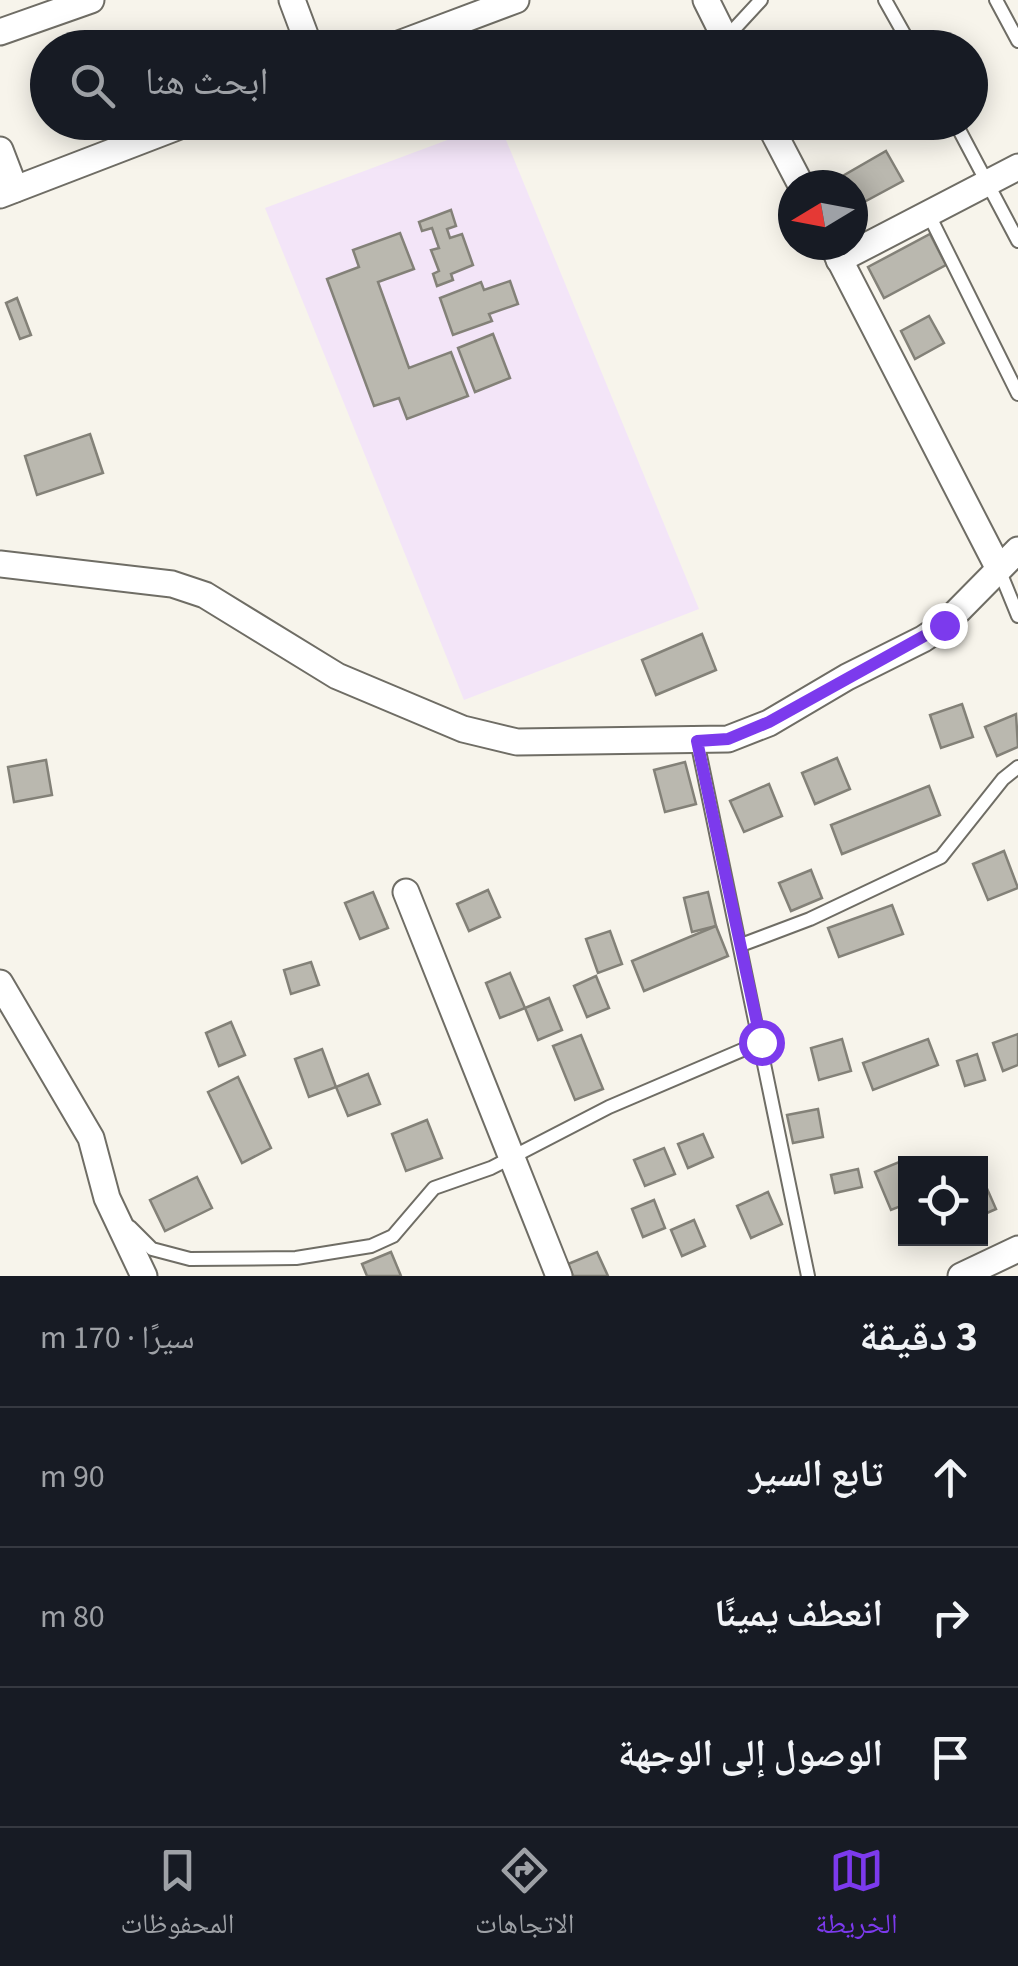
<!DOCTYPE html>
<html lang="ar">
<head>
<meta charset="utf-8">
<style>
  :root { --surface:#171b24; --page:#20242c; --text:#f1f3f6; --muted:#9ea1a6; --line:#363941; --accent:#7c3aed }
  body { margin:0; font-family:"Source Sans 3","Noto Naskh Arabic",sans-serif; background:var(--page); color:var(--text); direction:rtl }
  .controls { position:absolute; right:30px; bottom:30px; display:grid; overflow:hidden; border-radius:0px; box-shadow:0 5px 25px #0003 }
  .controls button { width:90px; height:90px; display:grid; place-items:center; padding:0; border:0; border-bottom:2px solid var(--line); background:var(--surface); color:var(--text); font:50px sans-serif }
  .compass { position:absolute; left:778px; top:170px; width:90px; height:90px; border-radius:50%; background:var(--surface); box-shadow:0 5px 25px #0003; rotate:260deg }
  .stop { position:absolute; width:30px; height:30px; margin:-22px; border:8px solid #7c3aed; border-radius:50%; background:#fff }
  .stop.end { background:#7c3aed; border-color:#fff; box-shadow:0 2px 10px #0008 }
  .list { margin:0; padding:0; list-style:none }
  h2 { display:flex; justify-content:space-between; align-items:center; height:130px; margin:0; padding:0 40px; font-size:42px }
  h2 small { font-size:32px; font-weight:400; color:var(--muted) }
  .list li { display:grid; grid-template-columns:65px 1fr auto; gap:30px; align-items:center; box-sizing:border-box; height:140px; padding:0 40px; border-top:2px solid var(--line) }
  .list b { display:block; font-size:38px; white-space:nowrap }
  .list em { font-size:32px; font-style:normal; color:var(--muted) }
  .icon { flex:none; width:55px; height:55px; fill:none; stroke:currentColor; stroke-width:2; stroke-linecap:round; stroke-linejoin:round }
  .map { position:relative; flex:none; width:1018px; height:1276px; overflow:hidden; direction:ltr }
  .search { position:absolute; background:var(--surface); box-shadow:0 5px 25px #0003; left:30px; right:30px; top:30px; height:110px; display:flex; align-items:center; gap:25px; box-sizing:border-box; padding:0 35px; border-radius:55px; color:var(--muted); font-size:38px }
  .sheet { height:550px; background:var(--surface) }
  nav { display:flex; justify-content:space-around; align-items:center; box-sizing:border-box; height:140px; border-top:2px solid var(--line); background:var(--surface); font-size:28px; color:var(--muted) }
  nav a { display:grid; justify-items:center; gap:5px }
  nav .on { color:var(--accent) }
  .map>svg:first-child { display:block }
  .education { fill:#f3e5f8 }
  .building { fill:#bab8af; stroke:#838178; stroke-width:2.5 }
  .lines { fill:none; stroke-linecap:round; stroke-linejoin:round }
  .service-casing { stroke:#6f6d65; stroke-width:16 }
  .minor-casing { stroke:#6f6d65; stroke-width:29 }
  .service { stroke:#fff; stroke-width:12 }
  .minor { stroke:#fff; stroke-width:25 }
  .route { stroke:#7c3aed; stroke-width:12 }
</style>
</head>
<body>
<div class="map">
<svg width="1018" height="1276" viewBox="0 0 1018 1276">
  <rect width="100%" height="100%" fill="#f7f4eb"/>
  <!-- education -->
  <polygon class="education" points="493,123 499,123 699,609 464,700 265,208"/>
  <!-- building -->
  <g class="building">
    <polygon points="886,151 903,181 853,208 853,185 827,185"/>
    <polygon points="451,210 456,226 447,229 450,238 462,234 473,265 451,274 453,280 437,286 433,274 439,271 431,250 439,248 432,228 422,231 419,222"/>
    <polygon points="400,233 414,269 378,282 409,368 451,352 468,396 407,419 399,398 374,406 327,279 359,267 353,250"/>
    <polygon points="930,234 946,265 884,298 868,267"/>
    <polygon points="510,281 518,304 489,314 492,321 453,335 440,298 481,282 484,290"/>
    <polygon points="17,298 31,335 20,339 6,303"/>
    <polygon points="929,316 944,343 915,359 901,331"/>
    <polygon points="493,334 510,378 475,392 458,348"/>
    <polygon points="90,434 103,473 37,495 25,456"/>
    <polygon points="702,634 716,670 656,695 642,660"/>
    <polygon points="962,704 973,737 941,748 930,715"/>
    <polygon points="1016,714 1018,747 997,756 985,727"/>
    <polygon points="837,758 850,789 815,804 802,773"/>
    <polygon points="46,760 52,795 14,802 8,767"/>
    <polygon points="685,762 696,804 665,812 654,770"/>
    <polygon points="769,784 782,816 744,832 730,801"/>
    <polygon points="929,786 940,815 842,854 831,825"/>
    <polygon points="1004,851 1018,888 988,900 973,864"/>
    <polygon points="811,870 822,898 791,911 779,883"/>
    <polygon points="488,890 500,917 469,931 457,904"/>
    <polygon points="373,892 388,928 360,939 345,903"/>
    <polygon points="708,892 716,926 692,932 684,898"/>
    <polygon points="892,905 903,934 839,957 828,928"/>
    <polygon points="716,926 728,956 644,991 632,961"/>
    <polygon points="610,931 622,964 598,973 586,939"/>
    <polygon points="311,962 319,985 291,994 284,970"/>
    <polygon points="510,973 525,1008 500,1018 486,983"/>
    <polygon points="596,976 609,1008 587,1017 574,986"/>
    <polygon points="549,998 562,1030 538,1040 525,1008"/>
    <polygon points="231,1022 245,1055 219,1066 206,1033"/>
    <polygon points="1018,1034 1018,1065 1003,1071 993,1043"/>
    <polygon points="581,1035 603,1089 575,1100 553,1046"/>
    <polygon points="842,1039 851,1071 819,1080 811,1048"/>
    <polygon points="928,1039 938,1065 873,1090 863,1063"/>
    <polygon points="322,1049 336,1087 309,1097 295,1059"/>
    <polygon points="977,1054 985,1080 965,1086 957,1061"/>
    <polygon points="368,1074 380,1104 348,1116 336,1087"/>
    <polygon points="238,1077 271,1148 242,1163 208,1092"/>
    <polygon points="818,1109 823,1137 793,1143 787,1115"/>
    <polygon points="427,1120 442,1158 406,1171 392,1134"/>
    <polygon points="703,1134 713,1157 688,1168 678,1144"/>
    <polygon points="664,1148 675,1174 645,1186 634,1160"/>
    <polygon points="904,1160 906,1204 891,1210 875,1172"/>
    <polygon points="858,1169 862,1187 835,1193 831,1175"/>
    <polygon points="981,1175 996,1209 980,1216 980,1176"/>
    <polygon points="197,1177 212,1208 165,1231 150,1200"/>
    <polygon points="768,1192 782,1224 751,1238 737,1206"/>
    <polygon points="654,1200 665,1228 643,1237 632,1209"/>
    <polygon points="694,1220 705,1246 682,1256 671,1230"/>
    <polygon points="391,1252 401,1276 367,1276 362,1264"/>
    <polygon points="597,1252 608,1276 573,1276 568,1264"/>
  </g>
  <g class="lines">
    <!-- service casing -->
    <g class="service-casing">
      <g id="service">
        <polyline points="885,0 912,48"/>
        <polyline points="996,0 1018,41"/>
        <polyline points="725,39 761,0"/>
        <polyline points="955,122 1018,241"/>
        <polyline points="928,213 1018,394"/>
        <polyline points="998,567 1018,616"/>
        <polyline points="697,741 808,1276"/>
        <polyline points="741,945 810,919 941,857 1003,779 1018,767"/>
        <polyline points="130,1227 152,1249 190,1259 296,1258 371,1246 393,1236 434,1188 491,1168 609,1107 761,1042"/>
      </g>
    </g>
    <!-- minor casing -->
    <g class="minor-casing">
      <g id="minor">
        <polyline points="292,0 310,48"/>
        <polyline points="706,0 730,48"/>
        <polyline points="0,32 91,0"/>
        <polyline points="388,48 516,0"/>
        <polyline points="768,122 801,185"/>
        <polyline points="0,150 15,189"/>
        <polyline points="0,195 190,122"/>
        <polyline points="832,245 998,567"/>
        <polyline points="839,260 1018,167"/>
        <polyline points="0,564 172,584 205,595 337,676 463,729 517,742 728,739 769,723 847,677 923,639 944,625 1018,550"/>
        <polyline points="406,892 559,1276"/>
        <polyline points="0,983 91,1138 107,1198 144,1276"/>
        <polyline points="961,1276 1018,1249"/>
      </g>
    </g>
    <!-- service -->
    <use href="#service" class="service"/>
    <!-- minor -->
    <use href="#minor" class="minor"/>
  </g>
  <g class="lines">
    <!-- route -->
    <polyline class="route" points="761,1042 697,741 728,739 769,722 944,625"/>
  </g>
</svg>
<div class="controls">
<button><svg class="icon" aria-label="locate" viewBox="0 0 24 24"><circle cx="12" cy="12" r="6"/><path d="M12 2v4M12 18v4M2 12h4M18 12h4"/></svg></button>
</div>
<svg class="compass" viewBox="-18 -18 36 36"><path d="M0-13l5 13h-10z" fill="#e53935"/><path d="M0 13l5-13h-10z" fill="#9ea1a6"/></svg>
<div class="stop" style="left:761px;top:1042px"></div>
<div class="stop end" style="left:944px;top:625px"></div>
<div class="search"><svg class="icon" aria-label="search" viewBox="0 0 24 24"><circle cx="10" cy="10" r="6"/><path d="M15 15l6 6"/></svg>ابحث هنا</div>
</div>
<section class="sheet">
<h2>3 دقيقة<small>سيرًا · 170 m</small></h2>
<ul class="list">
<li><svg class="icon" aria-label="ahead" viewBox="0 0 24 24"><path d="M12 20V5M6 11l6-6 6 6"/></svg><div><b>تابع السير</b></div><em>90 m</em></li>
<li><svg class="icon" aria-label="right" viewBox="0 0 24 24"><path d="M7 20v-9h11M14 6l5 5-5 5"/></svg><div><b>انعطف يمينًا</b></div><em>80 m</em></li>
<li><svg class="icon" aria-label="arrive" viewBox="0 0 24 24"><path d="M6 21V4h12l-3 4 3 4H6"/></svg><div><b>الوصول إلى الوجهة</b></div></li>
</ul>
</section>
<nav>
<a class="on"><svg class="icon" aria-label="map" viewBox="0 0 24 24"><path d="M3 6l6-2 6 2 6-2v14l-6 2-6-2-6 2zM9 4v14M15 6v14"/></svg>الخريطة</a>
<a><svg class="icon" aria-label="directions" viewBox="0 0 24 24"><path d="M12 3l9 9-9 9-9-9zM9 14v-3h6M13 9l2 2-2 2"/></svg>الاتجاهات</a>
<a><svg class="icon" aria-label="saved" viewBox="0 0 24 24"><path d="M7 4h10v16l-5-4-5 4z"/></svg>المحفوظات</a>
</nav>
</body>
</html>
